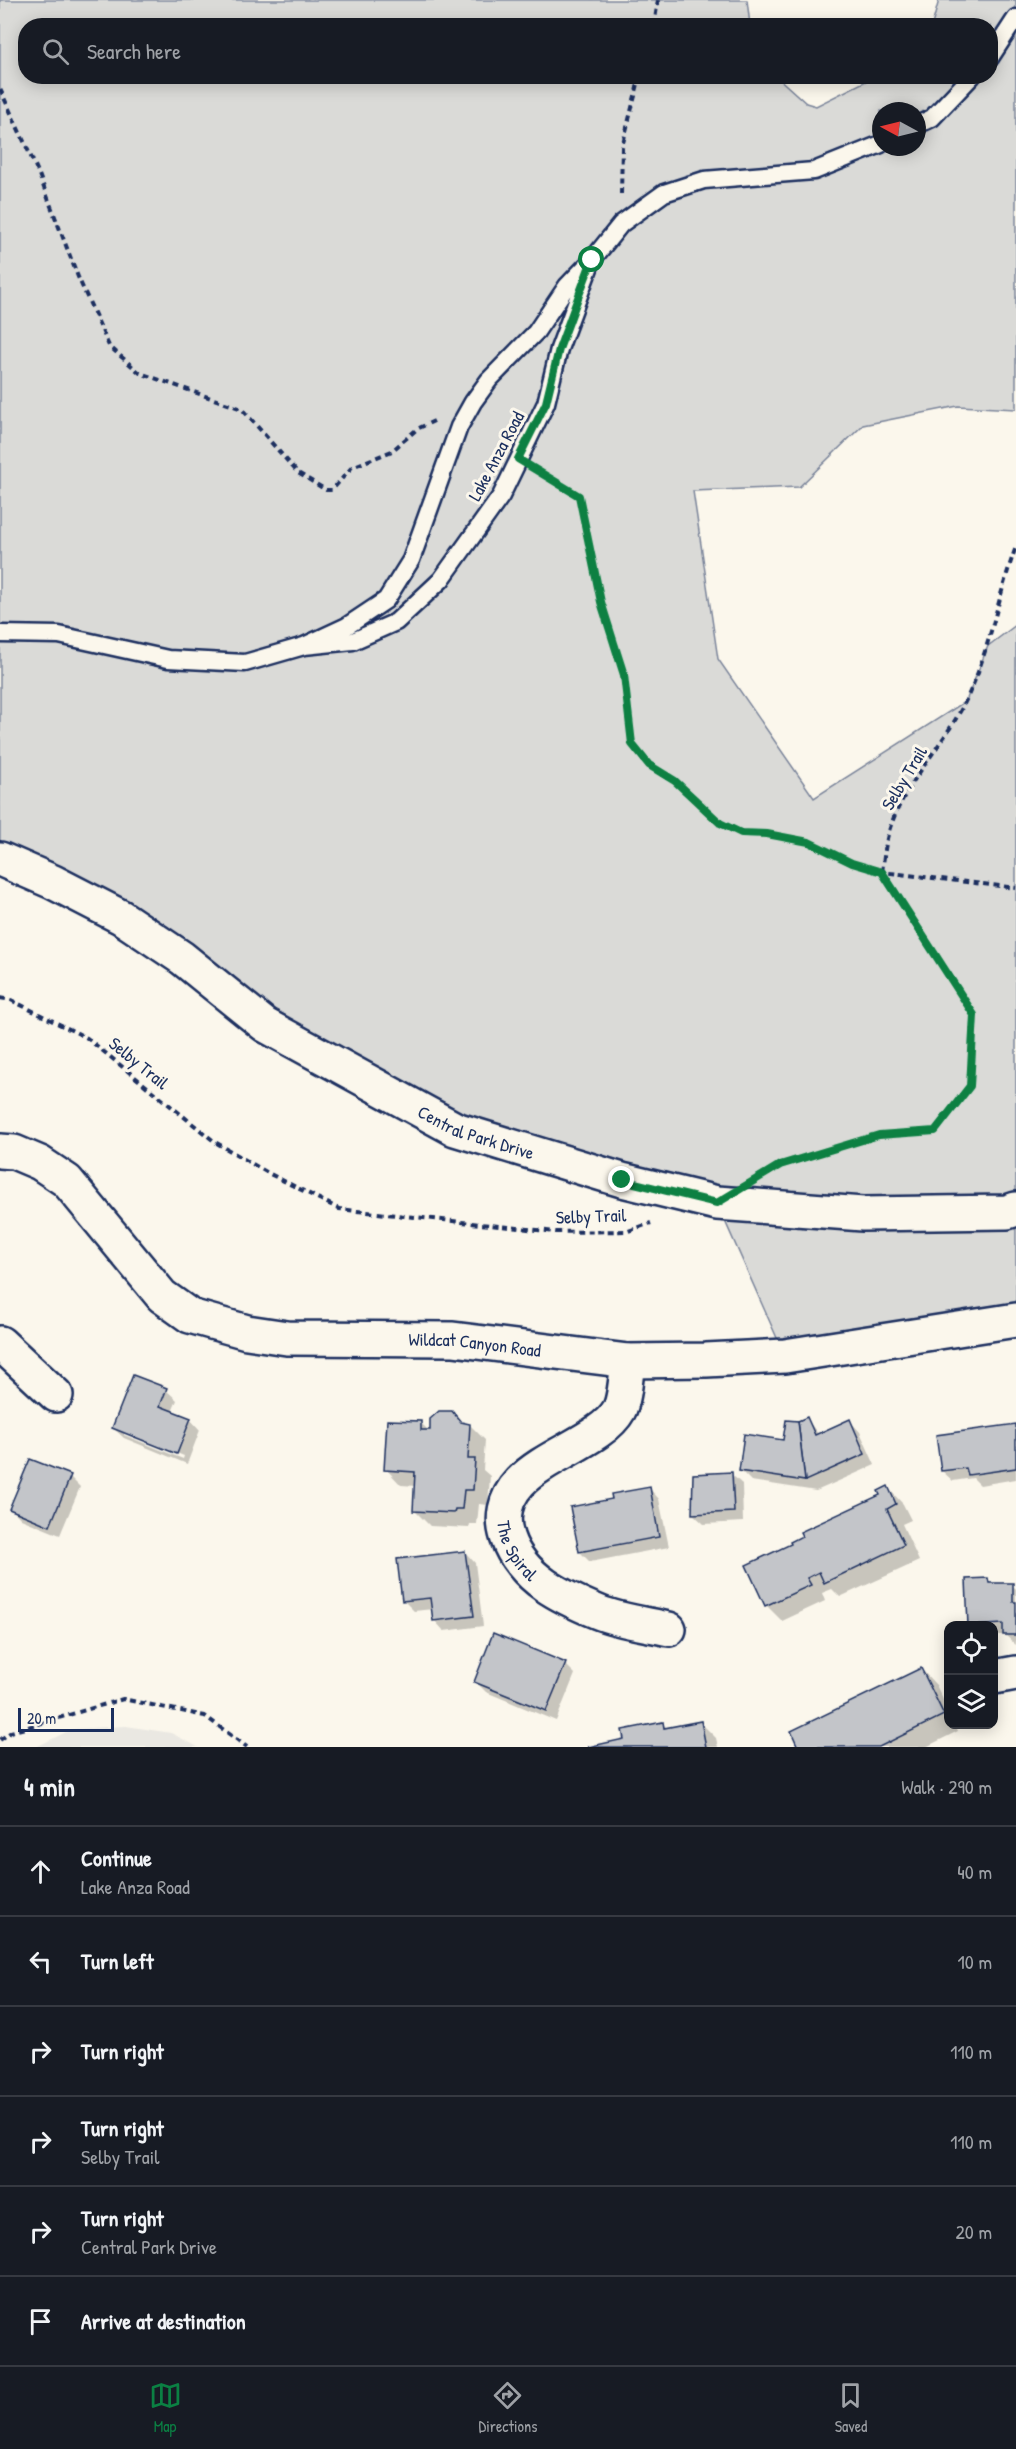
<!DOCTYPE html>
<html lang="en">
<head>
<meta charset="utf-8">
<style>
  :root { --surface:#171b24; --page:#242831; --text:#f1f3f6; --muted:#9ea1a6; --line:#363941; --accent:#0b8043 }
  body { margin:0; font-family:"Patrick Hand",sans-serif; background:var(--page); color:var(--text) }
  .controls { position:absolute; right:18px; bottom:18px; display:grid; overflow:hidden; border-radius:12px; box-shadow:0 3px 15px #0003 }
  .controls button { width:54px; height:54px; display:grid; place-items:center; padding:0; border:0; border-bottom:2px solid var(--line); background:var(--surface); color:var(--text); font:30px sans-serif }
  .compass { position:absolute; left:872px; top:102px; width:54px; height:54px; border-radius:50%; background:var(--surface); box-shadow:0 3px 15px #0003; rotate:277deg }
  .scale { position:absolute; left:18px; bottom:15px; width:96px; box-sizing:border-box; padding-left:6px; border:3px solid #1b2f5e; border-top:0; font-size:16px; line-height:21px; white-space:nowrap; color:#1b2f5e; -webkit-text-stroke:4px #fbf7ec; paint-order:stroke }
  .stop { position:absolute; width:18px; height:18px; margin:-14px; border:4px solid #0b8043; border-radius:50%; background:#fff }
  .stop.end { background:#0b8043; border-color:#fff; box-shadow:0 2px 6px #0008 }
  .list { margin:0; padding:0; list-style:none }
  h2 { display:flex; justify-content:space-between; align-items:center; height:78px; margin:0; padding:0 24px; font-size:26px }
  h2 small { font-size:20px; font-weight:400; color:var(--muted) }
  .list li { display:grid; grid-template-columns:39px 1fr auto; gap:18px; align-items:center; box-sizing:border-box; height:90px; padding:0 24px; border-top:2px solid var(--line) }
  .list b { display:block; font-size:22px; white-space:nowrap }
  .list p { margin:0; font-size:20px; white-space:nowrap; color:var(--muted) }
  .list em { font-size:20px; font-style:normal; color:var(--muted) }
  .icon { flex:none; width:33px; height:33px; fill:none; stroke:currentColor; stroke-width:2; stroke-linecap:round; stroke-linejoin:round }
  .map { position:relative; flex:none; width:1016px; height:1747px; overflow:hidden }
  .search { position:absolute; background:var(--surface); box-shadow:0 3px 15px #0003; left:18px; right:18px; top:18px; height:66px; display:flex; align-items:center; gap:15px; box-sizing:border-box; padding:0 21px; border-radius:24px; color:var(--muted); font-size:22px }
  .sheet { height:618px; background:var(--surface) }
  nav { display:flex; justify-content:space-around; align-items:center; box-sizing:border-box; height:84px; border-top:2px solid var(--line); background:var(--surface); font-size:16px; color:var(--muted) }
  nav a { display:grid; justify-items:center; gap:3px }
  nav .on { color:var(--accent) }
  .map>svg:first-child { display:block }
  .built { fill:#eae8e2 }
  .green { fill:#dadad7; stroke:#7a849a; stroke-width:1.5; fill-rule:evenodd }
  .shadow { fill:#0003; fill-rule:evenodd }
  .building { fill:#c3c5c9; stroke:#1b2f5e; stroke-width:1.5 }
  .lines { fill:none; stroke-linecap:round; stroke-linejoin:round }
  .service-casing { stroke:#1b2f5e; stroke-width:21 }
  .minor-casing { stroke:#1b2f5e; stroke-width:38 }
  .tertiary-casing { stroke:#1b2f5e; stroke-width:38 }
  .path { stroke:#1b2f5e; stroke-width:4; stroke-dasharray:6 4.5; stroke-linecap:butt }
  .service { stroke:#fbf7ec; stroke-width:16 }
  .minor { stroke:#fbf7ec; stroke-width:33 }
  .tertiary { stroke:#fbf7ec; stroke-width:33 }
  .route { stroke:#0b8043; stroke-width:8 }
  .labels { text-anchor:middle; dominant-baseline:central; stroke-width:6; stroke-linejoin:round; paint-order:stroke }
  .street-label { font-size:18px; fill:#1b2f5e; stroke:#fbf7ec }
</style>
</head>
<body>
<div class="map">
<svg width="1016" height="1747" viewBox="0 0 1016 1747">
  <rect width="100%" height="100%" fill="#fbf7ec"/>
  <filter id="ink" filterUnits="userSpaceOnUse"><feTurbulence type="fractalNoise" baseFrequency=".0167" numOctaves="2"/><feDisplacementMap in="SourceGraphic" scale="12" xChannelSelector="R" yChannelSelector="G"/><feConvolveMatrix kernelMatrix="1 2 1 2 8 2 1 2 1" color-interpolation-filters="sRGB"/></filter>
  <g filter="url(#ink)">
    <!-- built -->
    <polygon class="built" points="126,1726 171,1733 198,1747 36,1747 72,1729"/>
    <!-- green -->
    <path class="green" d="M0,0h747l3,25 -724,1v50h750l30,27 10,3 58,-29 116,-1v-50l-58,-1 7,-25h77v409l-58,-3 -95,19 -64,62 -106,4 25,168 96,139 152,-97 22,-55 28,-21v695l-231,36 -68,-153 -262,-74 -455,-270zM881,111h36v36h-36z"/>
    <!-- shadow -->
    <g class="shadow">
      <path d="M166,1390l11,10 -5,12 18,7 10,11 -13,34 -63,-26 -11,-10zM124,1432l60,24 -1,3 -59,-24z"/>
      <polygon points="806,1418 819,1435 850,1421 860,1432 875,1465 816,1491 751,1481 740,1470 785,1442 798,1422"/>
      <polygon points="420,1422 431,1433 463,1424 470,1425 485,1440 483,1470 490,1476 488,1505 479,1504 477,1524 470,1524 469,1528 430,1526 414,1510 416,1486 401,1485 386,1469"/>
      <polygon points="1016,1425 1016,1479 980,1485 973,1478 953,1481 942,1471"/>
      <polygon points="731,1474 742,1484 743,1522 704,1524 693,1514 692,1490"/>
      <polygon points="70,1477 80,1487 60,1535 21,1519 11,1508"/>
      <polygon points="649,1488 659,1499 669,1547 590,1562 580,1552 614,1500"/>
      <polygon points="888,1488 903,1504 911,1520 902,1524 919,1561 840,1597 832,1589 822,1593 825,1601 782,1621 766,1605 793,1545 882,1495"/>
      <polygon points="465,1552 475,1563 483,1626 444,1631 434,1620 433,1609 414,1611 404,1601"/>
      <polygon points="988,1580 993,1585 1012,1585 1016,1589 1016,1645 1005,1635 994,1635 994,1626 970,1626"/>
      <polygon points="565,1664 575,1674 556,1721 486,1692 475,1681"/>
      <polygon points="921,1669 936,1685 948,1710 948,1724 955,1724 958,1731 926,1747 800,1747"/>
      <polygon points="700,1722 716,1738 718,1747 593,1747 626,1740 663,1724 668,1729"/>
    </g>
    <!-- building -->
    <g class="building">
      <polygon points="133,1375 167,1388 160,1406 191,1418 177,1454 112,1428"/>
      <polygon points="439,1411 452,1411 461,1422 470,1424 468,1459 475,1459 473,1490 464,1490 462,1509 455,1509 454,1513 413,1511 415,1472 384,1470 387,1420 421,1421 421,1430 430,1430 430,1419"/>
      <polygon points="807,1417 815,1435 850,1419 865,1454 805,1481 798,1421"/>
      <polygon points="786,1420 798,1421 805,1481 739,1471 744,1434 783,1440"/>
      <polygon points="1016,1424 1016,1468 968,1475 966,1468 941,1471 936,1435"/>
      <polygon points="30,1459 71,1475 50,1526 9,1509"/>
      <polygon points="732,1472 734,1512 692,1514 693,1474"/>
      <polygon points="888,1486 896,1504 887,1509 904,1545 824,1583 819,1572 807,1578 811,1585 765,1606 746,1565 791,1544 790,1542 802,1536 800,1532 880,1495 878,1491"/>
      <polygon points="650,1487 659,1537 579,1552 570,1507 612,1499 611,1494"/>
      <polygon points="465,1551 474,1616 433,1621 430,1598 402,1601 397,1559"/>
      <polygon points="988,1578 989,1583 1013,1583 1013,1602 1016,1602 1016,1635 1003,1635 1003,1624 968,1626 966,1579"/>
      <polygon points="493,1633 566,1663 546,1711 474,1682"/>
      <polygon points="921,1668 944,1715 879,1747 798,1747 791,1731"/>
      <polygon points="701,1721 706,1747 588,1747 624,1739 622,1730 663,1722 664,1728"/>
    </g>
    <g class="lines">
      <!-- service casing -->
      <g class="service-casing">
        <g id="service">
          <polyline points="990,58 1016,18"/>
          <polyline points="917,125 932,118 972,76"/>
          <polyline points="592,260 621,224 664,193 704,180 814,171 881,144"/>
          <polyline points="0,634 59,635 168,659 245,663 304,646 347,626 386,600 411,560 459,427 473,402 489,380 536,332 567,286 592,260 559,349 546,403 501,496 441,580 396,622 353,641 304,646"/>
        </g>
      </g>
      <!-- minor casing -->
      <g class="minor-casing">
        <g id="minor">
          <path id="s1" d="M0,859l53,23 68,35 61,41 83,67 190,104 167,51 95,23 146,11 144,-2 9,-3"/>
          <polyline points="0,1343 56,1395"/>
          <path id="s2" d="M628,1361c-2,13 -3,38 -9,49 -16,29 -74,45 -99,72 -33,35 -9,79 25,103 16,11 36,20 53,27 22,9 49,12 71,17"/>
          <polyline points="994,1677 1016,1673"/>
        </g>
      </g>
      <!-- tertiary casing -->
      <g class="tertiary-casing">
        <g id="tertiary">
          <path id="s3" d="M0,1151l14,1 26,11 27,18 95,115 28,20 57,16 40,6 166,1 175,22 78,-1 79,-4 231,-36"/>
        </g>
      </g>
      <!-- path -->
      <g class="path">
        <polyline points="654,26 658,0"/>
        <polyline points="0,89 38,172 78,277 109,346 140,373 242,409 298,473 326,490 332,490 352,467 392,451 417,429 436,420"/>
        <polyline points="621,194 622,147 640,76"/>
        <polyline points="539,472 579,496 601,602 624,675 632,744 649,765 675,781 720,823 741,833 767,834 809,842 852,863 882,872 1016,888"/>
        <polyline points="0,998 11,1000 87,1038 215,1142 268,1173 339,1209 556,1232 628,1231 651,1223"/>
        <path d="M768,1173l12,-8 99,-30 56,-4 35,-45 4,-71 -92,-143c2,-14 3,-28 7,-41 15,-49 55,-85 77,-131 24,-49 31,-102 50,-153"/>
        <polyline points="0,1740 11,1732 123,1699 205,1716 247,1747"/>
      </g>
      <!-- service -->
      <use href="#service" class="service"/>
      <!-- minor -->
      <use href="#minor" class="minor"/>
      <!-- tertiary -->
      <use href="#tertiary" class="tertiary"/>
    </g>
  </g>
  <g class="lines" filter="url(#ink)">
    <!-- route -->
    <polyline class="route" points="592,260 559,349 546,403 518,459 579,496 601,602 624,675 632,744 649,765 675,781 720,823 741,833 767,834 809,842 852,863 882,872 974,1015 970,1086 935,1131 879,1135 780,1165 717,1203 622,1180"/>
  </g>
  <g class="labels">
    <!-- street labels -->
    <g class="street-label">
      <text transform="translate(496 456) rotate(-62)">Lake Anza Road</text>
      <text transform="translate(904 778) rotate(-59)">Selby Trail</text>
      <text transform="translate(139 1063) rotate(39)">Selby Trail</text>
      <text stroke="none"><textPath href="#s1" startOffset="552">Central Park Drive</textPath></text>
      <text transform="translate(591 1216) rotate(-2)">Selby Trail</text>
      <text stroke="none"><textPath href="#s3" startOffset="546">Wildcat Canyon Road</textPath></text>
      <text stroke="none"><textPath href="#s2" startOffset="249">The Spiral</textPath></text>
    </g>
  </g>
</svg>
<div class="controls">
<button><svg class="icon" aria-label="locate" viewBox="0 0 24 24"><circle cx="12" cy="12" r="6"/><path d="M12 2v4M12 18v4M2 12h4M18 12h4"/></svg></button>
<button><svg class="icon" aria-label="layers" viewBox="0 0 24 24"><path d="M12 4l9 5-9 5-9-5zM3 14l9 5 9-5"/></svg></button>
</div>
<svg class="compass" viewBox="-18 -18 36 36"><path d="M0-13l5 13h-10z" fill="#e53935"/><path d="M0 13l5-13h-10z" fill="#9ea1a6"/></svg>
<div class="scale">20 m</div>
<div class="stop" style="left:592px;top:260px"></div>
<div class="stop end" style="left:622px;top:1180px"></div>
<div class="search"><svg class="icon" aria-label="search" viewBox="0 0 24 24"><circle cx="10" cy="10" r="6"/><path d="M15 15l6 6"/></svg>Search here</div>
</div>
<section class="sheet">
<h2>4 min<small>Walk · 290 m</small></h2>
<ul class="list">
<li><svg class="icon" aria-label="ahead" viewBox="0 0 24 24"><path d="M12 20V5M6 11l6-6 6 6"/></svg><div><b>Continue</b><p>Lake Anza Road</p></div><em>40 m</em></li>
<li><svg class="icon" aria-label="left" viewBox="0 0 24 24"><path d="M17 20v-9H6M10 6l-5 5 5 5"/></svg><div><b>Turn left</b></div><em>10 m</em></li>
<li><svg class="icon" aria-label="right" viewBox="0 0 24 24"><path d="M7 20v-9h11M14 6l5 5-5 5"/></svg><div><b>Turn right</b></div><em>110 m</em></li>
<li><svg class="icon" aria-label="right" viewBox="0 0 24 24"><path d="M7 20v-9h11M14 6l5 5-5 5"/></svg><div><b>Turn right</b><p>Selby Trail</p></div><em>110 m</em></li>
<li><svg class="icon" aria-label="right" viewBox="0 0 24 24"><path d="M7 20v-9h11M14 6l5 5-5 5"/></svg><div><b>Turn right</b><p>Central Park Drive</p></div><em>20 m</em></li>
<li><svg class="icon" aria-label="arrive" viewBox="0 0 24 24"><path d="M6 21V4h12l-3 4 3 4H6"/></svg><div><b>Arrive at destination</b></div></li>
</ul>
</section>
<nav>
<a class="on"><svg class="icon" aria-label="map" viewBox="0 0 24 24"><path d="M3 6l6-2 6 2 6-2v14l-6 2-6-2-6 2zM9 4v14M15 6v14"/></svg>Map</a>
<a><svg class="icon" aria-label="directions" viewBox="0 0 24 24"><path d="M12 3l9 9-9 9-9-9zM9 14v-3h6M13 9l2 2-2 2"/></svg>Directions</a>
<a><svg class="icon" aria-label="saved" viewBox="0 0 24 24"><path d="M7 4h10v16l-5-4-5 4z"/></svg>Saved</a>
</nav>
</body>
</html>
